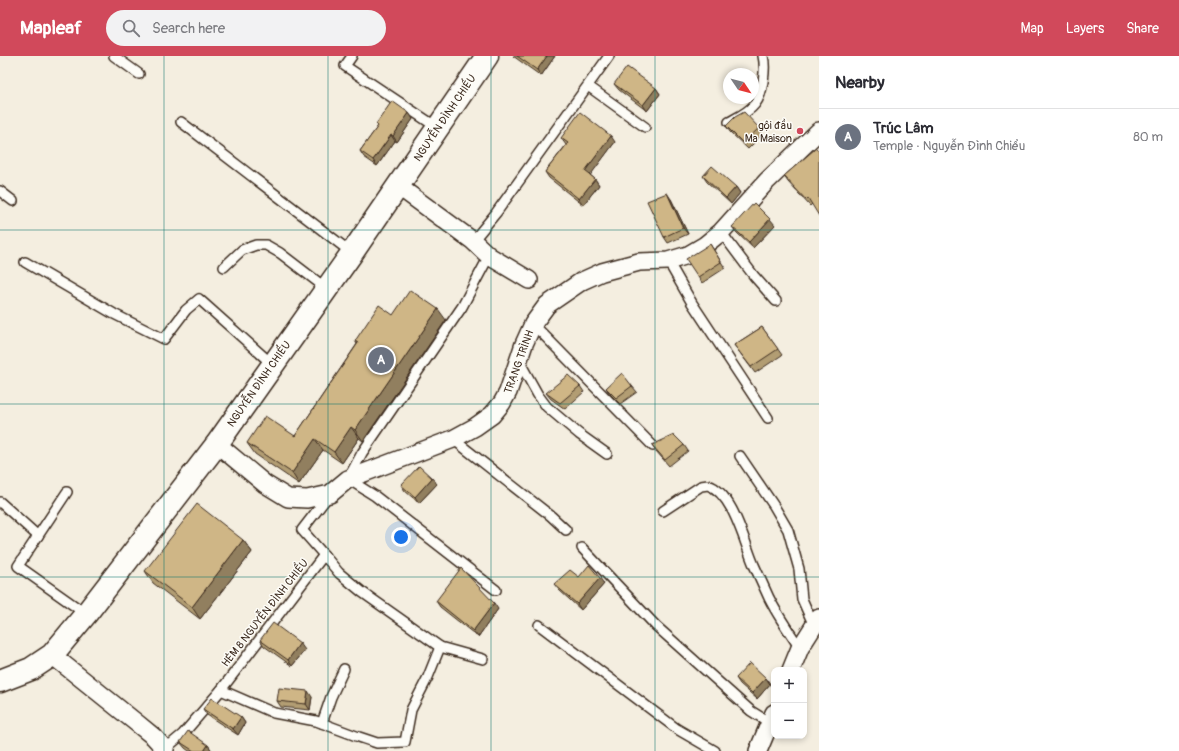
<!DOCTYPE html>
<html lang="en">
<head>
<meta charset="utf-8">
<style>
  :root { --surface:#fff; --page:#f2f2f3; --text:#2b2b33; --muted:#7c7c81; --line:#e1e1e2; --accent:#d1495b }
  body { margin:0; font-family:Pangolin,sans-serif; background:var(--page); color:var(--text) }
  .controls { position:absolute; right:12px; bottom:12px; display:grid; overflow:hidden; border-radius:8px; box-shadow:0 2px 6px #0003 }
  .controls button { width:36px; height:36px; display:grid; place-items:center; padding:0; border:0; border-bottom:1px solid var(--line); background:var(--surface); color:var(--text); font:20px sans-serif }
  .compass { position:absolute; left:723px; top:12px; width:36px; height:36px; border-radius:50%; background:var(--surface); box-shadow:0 2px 6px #0003; rotate:125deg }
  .you { position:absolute; left:401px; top:481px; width:14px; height:14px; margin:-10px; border:3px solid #fff; border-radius:50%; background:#1a73e8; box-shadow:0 0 0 6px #1a73e833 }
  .badge { display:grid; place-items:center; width:26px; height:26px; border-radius:50%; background:var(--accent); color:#fff; font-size:13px; font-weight:700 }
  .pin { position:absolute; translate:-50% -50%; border:2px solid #fff; box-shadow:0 1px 4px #0006 }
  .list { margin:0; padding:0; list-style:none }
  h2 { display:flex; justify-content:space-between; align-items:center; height:52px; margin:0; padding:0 16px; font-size:17px }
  h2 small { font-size:13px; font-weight:400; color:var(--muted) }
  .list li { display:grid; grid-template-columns:26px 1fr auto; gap:12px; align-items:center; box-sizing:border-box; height:56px; padding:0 16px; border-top:1px solid var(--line) }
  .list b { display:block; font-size:15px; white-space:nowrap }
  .list p { margin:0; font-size:13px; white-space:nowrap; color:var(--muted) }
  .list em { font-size:13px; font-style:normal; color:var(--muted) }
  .icon { flex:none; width:22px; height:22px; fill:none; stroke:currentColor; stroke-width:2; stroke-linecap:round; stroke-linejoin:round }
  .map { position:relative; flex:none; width:819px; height:695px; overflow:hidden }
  header { display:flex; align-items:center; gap:24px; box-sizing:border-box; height:56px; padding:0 20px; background:var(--accent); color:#fff }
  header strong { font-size:19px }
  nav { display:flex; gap:22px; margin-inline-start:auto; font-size:14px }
  .search { width:280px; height:36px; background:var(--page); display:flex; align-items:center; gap:10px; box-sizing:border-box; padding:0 14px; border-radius:22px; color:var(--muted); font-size:15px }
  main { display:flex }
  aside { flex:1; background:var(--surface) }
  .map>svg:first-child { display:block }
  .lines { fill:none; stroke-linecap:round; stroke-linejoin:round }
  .service-casing { stroke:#3b2a1e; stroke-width:12 }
  .minor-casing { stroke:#3b2a1e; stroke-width:20 }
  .secondary-casing { stroke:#3b2a1e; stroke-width:25 }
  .service { stroke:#fdfcf7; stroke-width:9 }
  .minor { stroke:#fdfcf7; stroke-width:17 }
  .secondary { stroke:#fdfcf7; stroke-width:22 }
  .wall { fill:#b29d73; stroke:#3b2a1e }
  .shaded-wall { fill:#917f5e; stroke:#3b2a1e }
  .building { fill:#cfb686; stroke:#3b2a1e }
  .grid { fill:none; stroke:#0f766e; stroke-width:1; stroke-opacity:0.55 }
  .poi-dot { fill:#d1495b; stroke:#fdfcf7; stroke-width:1.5 }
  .labels { text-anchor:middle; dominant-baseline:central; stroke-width:3; stroke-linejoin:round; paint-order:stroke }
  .street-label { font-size:11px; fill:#3b2a1e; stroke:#fdfcf7 }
  .poi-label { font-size:11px; fill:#3b2a1e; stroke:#fdfcf7; text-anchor:end }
</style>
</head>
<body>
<header>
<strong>Mapleaf</strong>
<div class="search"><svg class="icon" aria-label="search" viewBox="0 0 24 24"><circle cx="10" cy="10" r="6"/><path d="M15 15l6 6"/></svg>Search here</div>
<nav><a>Map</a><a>Layers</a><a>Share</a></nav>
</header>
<main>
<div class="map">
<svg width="819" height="695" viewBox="0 0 819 695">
  <rect width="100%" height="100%" fill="#f4eee0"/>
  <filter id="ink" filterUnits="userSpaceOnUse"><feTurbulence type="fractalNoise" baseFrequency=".025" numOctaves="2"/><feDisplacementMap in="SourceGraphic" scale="8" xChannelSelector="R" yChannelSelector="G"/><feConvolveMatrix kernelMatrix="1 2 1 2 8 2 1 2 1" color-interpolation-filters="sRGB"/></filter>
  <g filter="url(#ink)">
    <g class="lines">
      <!-- service casing -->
      <g class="service-casing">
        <g id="service">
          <polyline points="114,0 139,18"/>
          <polyline points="352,0 345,10 438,72"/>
          <polyline points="588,30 645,71"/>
          <polyline points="181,66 352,197"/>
          <path d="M729,66c9,-5 20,-10 26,-18 8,-10 11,-36 8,-48"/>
          <polyline points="0,135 13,145"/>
          <polyline points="721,176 754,220 776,245"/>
          <polyline points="473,185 496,157 609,0"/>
          <polyline points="489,200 462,251 362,397 348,423 375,440 496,534"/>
          <polyline points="668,205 692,247 768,362"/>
          <polyline points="25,206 114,258 164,283 186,254 199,243 273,309"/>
          <polyline points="224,211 242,194 256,189 266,189 280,197 327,233"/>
          <polyline points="533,268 653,390"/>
          <polyline points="519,305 538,339 547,351 579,378 607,398"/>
          <polyline points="453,383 551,460 566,474"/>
          <polyline points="740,400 774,450 788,474 799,513 802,543 814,570"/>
          <polyline points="67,436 18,510 86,558"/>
          <polyline points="0,446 38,480"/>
          <path d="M663,455l38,-25 7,-1c25,8 36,57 46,80 5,11 10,22 15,33 9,18 20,34 31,50"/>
          <polyline points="582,492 656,570 751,655 770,667"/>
          <polyline points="324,499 339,517 362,536 440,591 483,603"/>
          <polyline points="539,569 677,673 715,695"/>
          <polyline points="221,634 274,657 316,665 359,681 377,687 405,686 411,654 428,621 440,591"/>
          <polyline points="322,667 331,641 344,613"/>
          <polyline points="165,693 183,678 221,634 324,499 302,474 329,439"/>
        </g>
      </g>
      <!-- minor casing -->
      <g class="minor-casing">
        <g id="minor">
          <polyline points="398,130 473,185 489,200 529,224"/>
          <polyline points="217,388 265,428 288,442 307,443 330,438 348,423 453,383 475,371 492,359 502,347 508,336 524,288 533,268 547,249 582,225 602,216 639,206 668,205 688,199 705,189 721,176 767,125 819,75"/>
          <polyline points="52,599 138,668 154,681 165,693 164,695"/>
          <polyline points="791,614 800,592 819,562"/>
          <polyline points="758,695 774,657"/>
        </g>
      </g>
      <!-- secondary casing -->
      <g class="secondary-casing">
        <polyline id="secondary" points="0,625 31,613 52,599 86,558 217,388 352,197 487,0"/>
      </g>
      <!-- service -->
      <use href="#service" class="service"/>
      <!-- minor -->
      <use href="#minor" class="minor"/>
      <!-- secondary -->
      <use href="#secondary" class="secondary"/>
    </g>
    <!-- wall -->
    <g class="wall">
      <polygon points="513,0 555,0 541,20"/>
      <polygon points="614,28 656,32 660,38 647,55 619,34"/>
      <polygon points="409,57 413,63 397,86 395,85 377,110 364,101 360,95 378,70 376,68"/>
      <polygon points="726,70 759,72 763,78 748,93 730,76"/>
      <polygon points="561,82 615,86 590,119 595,123 599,129 583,149 549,122 545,116 566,89"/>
      <polygon points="816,92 812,148 810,150 788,126 784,120"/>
      <polygon points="703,120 736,131 740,137 731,148 707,126"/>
      <polygon points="671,143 688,178 668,187 664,181"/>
      <polygon points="775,169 753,192 737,177 732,171"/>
      <polygon points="710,188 725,212 702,227 698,221"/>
      <polygon points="393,259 446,264 363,385 359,382 342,407 323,394 299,428 255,398 247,387 295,380 357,288 355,285"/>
      <polygon points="762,271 782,299 755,317 734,289"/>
      <polygon points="580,330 584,336 565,353 551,343 546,337"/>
      <polygon points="632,330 637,336 620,348 610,338 606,332"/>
      <polygon points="652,389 684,389 688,395 669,410 656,395"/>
      <polygon points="437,428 419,447 405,435 401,429"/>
      <polygon points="243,484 252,496 200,563 153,527 145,515"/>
      <polygon points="554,528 604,528 581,554 559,534"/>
      <polygon points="436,545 498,553 478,581 440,551"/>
      <polygon points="260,584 305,594 292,610 264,590"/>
      <polygon points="736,622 766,622 770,628 757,643 740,628"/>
      <polygon points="312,641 310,654 281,651 277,645"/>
      <polygon points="203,653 241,661 245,667 238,679 207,659"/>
      <polygon points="180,686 208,689 212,695 189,695 185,692"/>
    </g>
    <!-- shaded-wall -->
    <g class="shaded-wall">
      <polygon points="547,0 555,0 541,20 537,14"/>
      <polygon points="656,32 660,38 647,55 643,49"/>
      <polygon points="409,57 413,63 397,86 393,80"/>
      <polygon points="391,79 395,85 377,110 373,104"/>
      <polygon points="611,80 615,86 589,121 585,115"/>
      <polygon points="595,123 599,129 583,149 579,143"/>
      <polygon points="736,131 740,137 731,148 726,142"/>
      <polygon points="667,137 671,143 688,178 683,172"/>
      <polygon points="770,163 775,169 753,192 749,186"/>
      <polygon points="438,253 446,264 363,385 355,374"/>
      <polygon points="351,371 359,382 342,407 334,396"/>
      <polygon points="315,383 323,394 299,428 292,417"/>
      <polygon points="432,422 437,428 419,447 415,441"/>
      <polygon points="243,484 252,496 200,563 192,551"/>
      <polygon points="600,522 604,528 581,554 577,548"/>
      <polygon points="494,547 498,553 478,581 473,575"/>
      <polygon points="300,587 305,594 292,610 288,604"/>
      <polygon points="766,622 770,628 757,643 752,637"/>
      <polygon points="308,635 312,641 310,654 306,648"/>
      <polygon points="241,661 245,667 238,679 233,673"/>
      <polygon points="208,689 212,695 204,695"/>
    </g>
    <!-- building -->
    <g class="building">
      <polygon points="517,0 547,0 537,14"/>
      <polygon points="627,11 656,32 643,49 614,28"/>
      <polygon points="392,45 409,57 393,80 391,79 373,104 360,95 378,70 376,68"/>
      <polygon points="580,56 611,80 585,115 595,123 579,143 545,116 568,87 561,82"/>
      <polygon points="744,56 759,72 743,87 726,70 735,61"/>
      <polygon points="816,92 819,96 819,160 808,142 806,144 784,120"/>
      <polygon points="712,110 736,131 726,142 703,120"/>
      <polygon points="667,137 683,172 664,181 647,145"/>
      <polygon points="754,147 770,163 749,186 732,171"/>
      <polygon points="710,188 721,206 698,221 686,203"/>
      <polygon points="410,234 438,253 355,374 351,371 334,396 315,383 292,417 247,387 265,360 295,380 358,287 355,285 379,249 393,259"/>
      <polygon points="762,271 778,293 751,311 734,289"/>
      <polygon points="622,317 632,330 616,342 606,332"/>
      <polygon points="568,319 580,330 560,347 546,337"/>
      <polygon points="674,379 684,389 665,404 652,389"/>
      <polygon points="419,410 432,422 415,441 401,429"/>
      <polygon points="197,448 243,484 192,551 145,515"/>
      <polygon points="589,509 600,522 577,548 554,528 570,514 579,521"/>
      <polygon points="461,512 494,547 473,575 436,545"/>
      <polygon points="273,567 300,587 288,604 260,584"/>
      <polygon points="750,607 766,622 752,637 736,622"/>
      <polygon points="279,632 308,635 306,648 277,645"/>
      <polygon points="212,642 241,661 233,673 203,653"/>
      <polygon points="188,675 208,689 204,695 194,695 180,686"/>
    </g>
  </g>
  <!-- grid -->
  <path class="grid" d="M164,0v695M328,0v695M491,0v695M655,0v695M0,174h819M0,348h819M0,521h819"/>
  <!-- markers -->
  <circle class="poi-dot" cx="800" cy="75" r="4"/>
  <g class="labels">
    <!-- street labels -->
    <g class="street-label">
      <text transform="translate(445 62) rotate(-56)">NGUYỄN ĐÌNH CHIỂU</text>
      <text transform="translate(519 306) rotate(-70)">TRẠNG TRÌNH</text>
      <text transform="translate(259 328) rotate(-55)">NGUYỄN ĐÌNH CHIỂU</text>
      <text transform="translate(265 557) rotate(-52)">HẺM 8 NGUYỄN ĐÌNH CHIỂU</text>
    </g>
    <!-- poi labels -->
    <g class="poi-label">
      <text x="792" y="69">gội đầu<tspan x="792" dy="13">Ma Maison</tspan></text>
    </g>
  </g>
</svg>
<div class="controls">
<button>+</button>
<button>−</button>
</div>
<svg class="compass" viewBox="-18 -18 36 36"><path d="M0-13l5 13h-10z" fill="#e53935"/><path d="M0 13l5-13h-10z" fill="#7c7c81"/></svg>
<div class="you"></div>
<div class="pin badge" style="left:381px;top:304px;background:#6b7280">A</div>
</div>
<aside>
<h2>Nearby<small></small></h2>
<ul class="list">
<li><span class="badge" style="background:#6b7280">A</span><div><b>Trúc Lâm</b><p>Temple · Nguyễn Đình Chiểu</p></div><em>80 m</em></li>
</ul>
</aside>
</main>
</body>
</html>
